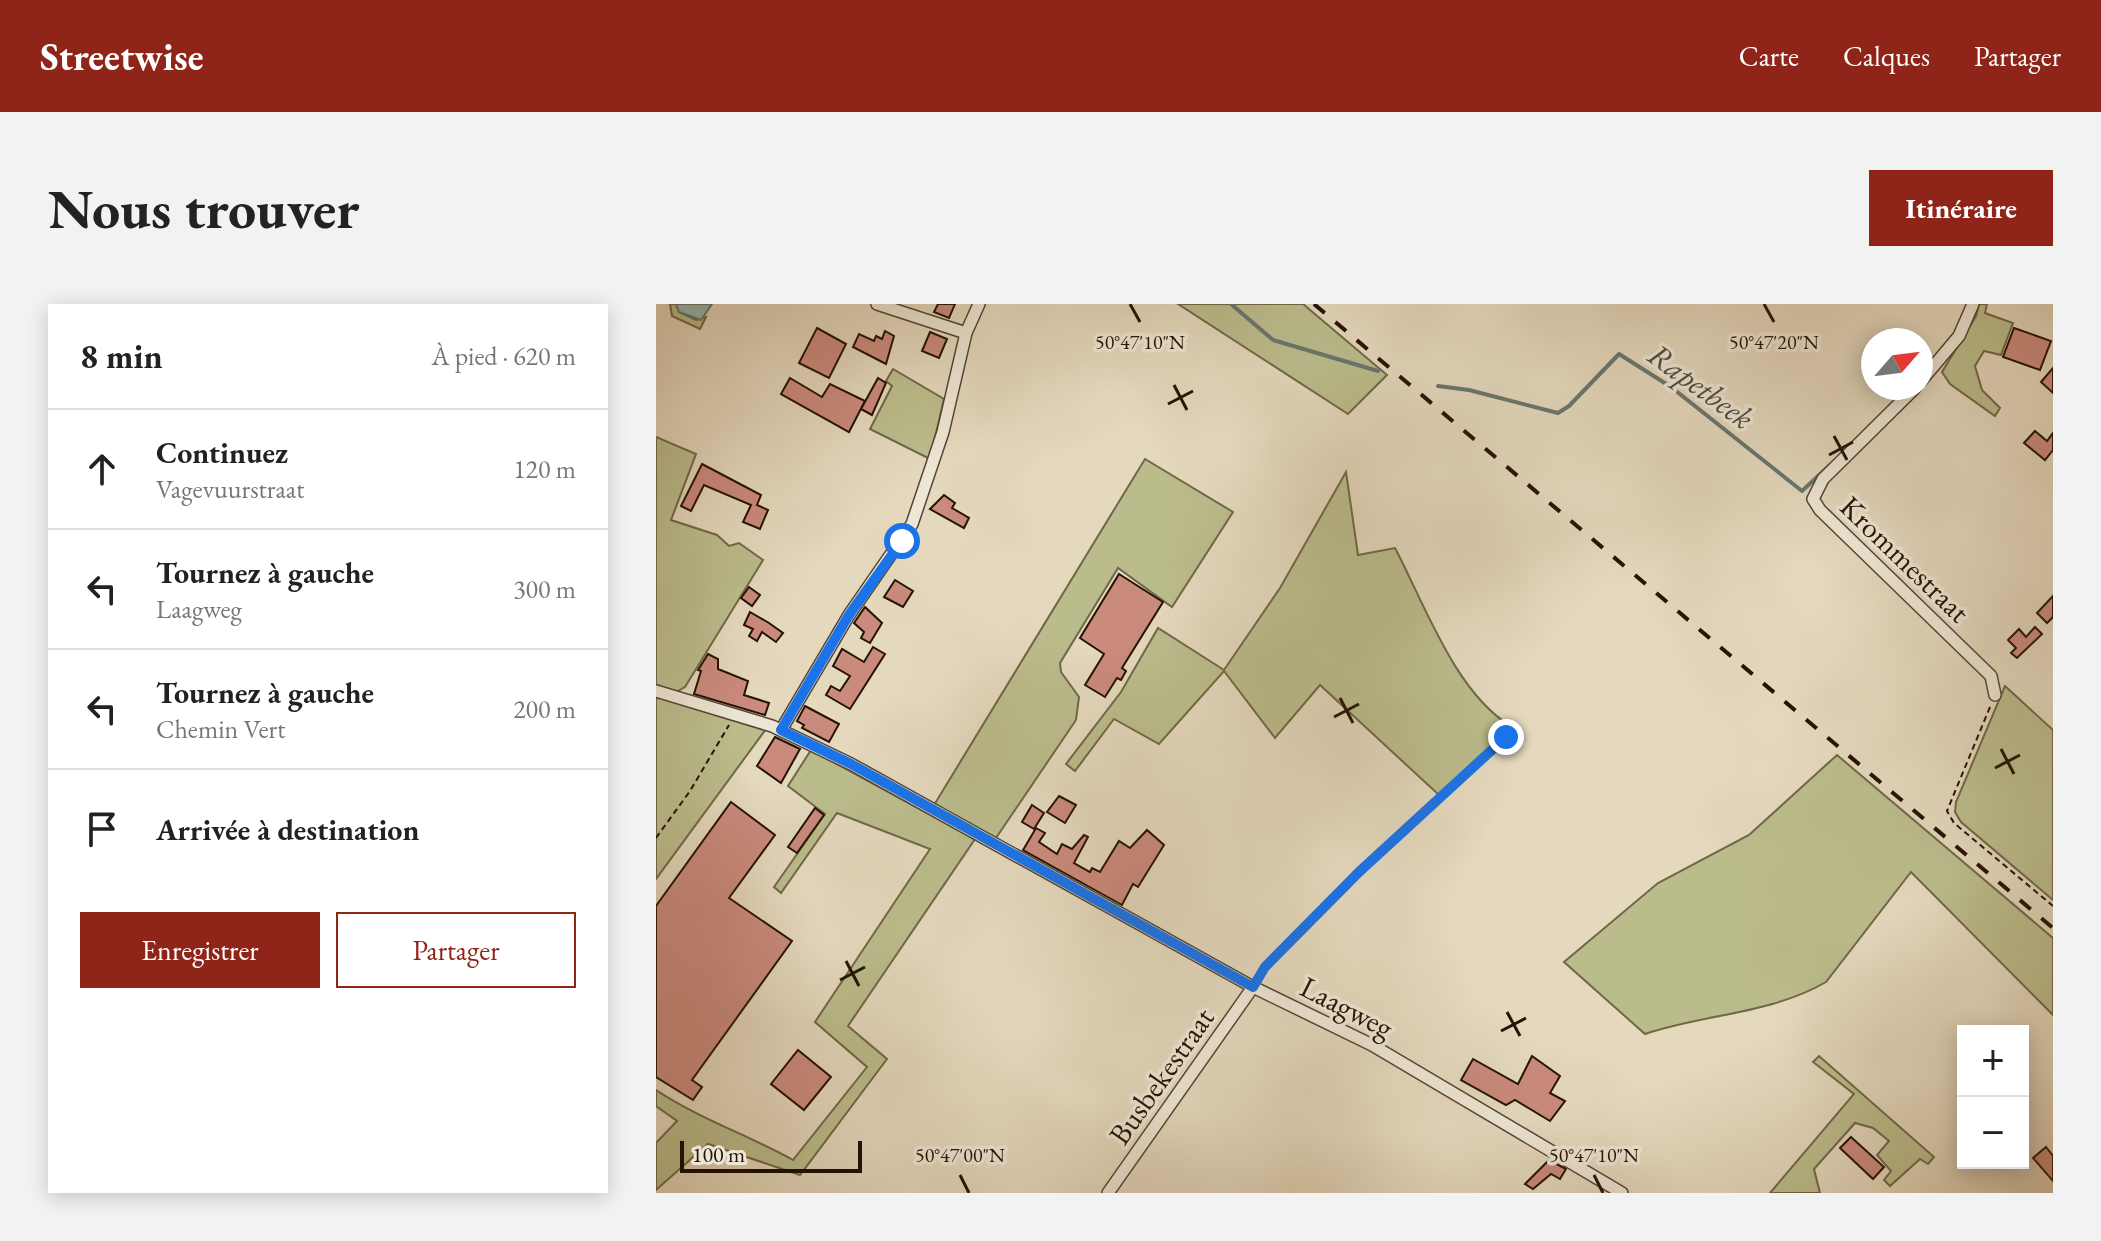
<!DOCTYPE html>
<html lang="fr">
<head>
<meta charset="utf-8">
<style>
  :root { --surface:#fff; --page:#f2f2f2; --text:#222; --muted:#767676; --line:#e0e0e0; --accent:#8f2418 }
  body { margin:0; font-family:"EB Garamond",serif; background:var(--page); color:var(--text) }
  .controls { position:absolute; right:24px; bottom:24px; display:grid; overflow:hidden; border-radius:0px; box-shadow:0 4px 20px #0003 }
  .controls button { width:72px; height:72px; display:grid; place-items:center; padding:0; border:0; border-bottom:2px solid var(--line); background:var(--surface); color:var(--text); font:40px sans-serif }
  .compass { position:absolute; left:1205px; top:24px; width:72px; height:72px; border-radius:50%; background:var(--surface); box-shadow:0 4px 20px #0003; rotate:62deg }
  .scale { position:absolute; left:24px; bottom:20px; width:182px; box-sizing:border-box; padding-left:8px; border:4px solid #241205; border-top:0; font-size:22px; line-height:28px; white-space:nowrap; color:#241205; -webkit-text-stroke:6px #ede6d4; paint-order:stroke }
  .stop { position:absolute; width:24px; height:24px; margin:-18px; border:6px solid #1a73e8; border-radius:50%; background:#fff }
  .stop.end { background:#1a73e8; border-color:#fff; box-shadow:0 2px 8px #0008 }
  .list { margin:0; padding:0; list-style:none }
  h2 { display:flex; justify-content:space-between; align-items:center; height:104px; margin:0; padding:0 32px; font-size:34px }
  h2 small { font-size:26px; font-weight:400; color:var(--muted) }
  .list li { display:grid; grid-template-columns:52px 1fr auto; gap:24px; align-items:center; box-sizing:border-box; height:120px; padding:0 32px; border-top:2px solid var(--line) }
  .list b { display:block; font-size:30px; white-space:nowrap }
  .list p { margin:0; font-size:26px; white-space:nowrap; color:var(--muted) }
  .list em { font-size:26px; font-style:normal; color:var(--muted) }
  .actions { display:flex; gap:16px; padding:24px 32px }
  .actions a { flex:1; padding:18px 0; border:2px solid var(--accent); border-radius:0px; text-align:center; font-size:28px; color:var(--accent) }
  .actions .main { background:var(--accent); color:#fff }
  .icon { flex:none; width:44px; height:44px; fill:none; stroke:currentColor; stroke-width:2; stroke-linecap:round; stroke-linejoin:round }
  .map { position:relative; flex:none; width:1397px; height:889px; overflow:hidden; border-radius:0px }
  header { display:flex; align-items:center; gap:48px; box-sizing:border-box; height:112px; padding:0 40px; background:var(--accent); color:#fff }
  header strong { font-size:38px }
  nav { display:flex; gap:44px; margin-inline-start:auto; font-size:28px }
  .intro { display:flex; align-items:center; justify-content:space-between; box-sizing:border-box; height:192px; padding:0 48px }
  h1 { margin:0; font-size:56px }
  .button { padding:20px 36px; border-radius:0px; background:var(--accent); color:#fff; font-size:28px; font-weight:700 }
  main { display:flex; gap:48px; padding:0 48px }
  aside { flex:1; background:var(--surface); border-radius:0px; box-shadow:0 4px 20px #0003 }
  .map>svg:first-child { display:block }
  .green { fill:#bbbc8c; stroke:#706748; stroke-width:2 }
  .water { fill:#95b9b4; stroke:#68766e; stroke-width:2 }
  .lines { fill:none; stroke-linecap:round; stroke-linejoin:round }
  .stream { stroke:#68766e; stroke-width:4 }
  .building { fill:#ca8a7c; stroke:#241205; stroke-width:2 }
  .street-casing { stroke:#544433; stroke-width:14 }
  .path { stroke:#241205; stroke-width:2; stroke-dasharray:6 4; stroke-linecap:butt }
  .street { stroke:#ede6d4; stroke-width:11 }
  .rail { stroke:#241205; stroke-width:4; stroke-dasharray:14 14; stroke-linecap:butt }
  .route { stroke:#1a73e8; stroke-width:10 }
  .ticks { fill:none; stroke:#241205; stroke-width:3 }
  .labels { text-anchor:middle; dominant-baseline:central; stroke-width:7; stroke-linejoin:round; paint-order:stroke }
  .street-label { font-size:30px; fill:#241205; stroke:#ede6d4 }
  .water-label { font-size:32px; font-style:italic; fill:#4c4c42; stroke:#ede6d4 }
  .ticks-label { font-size:20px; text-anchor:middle; fill:#241205; stroke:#ede6d4; stroke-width:7; stroke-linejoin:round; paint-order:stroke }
</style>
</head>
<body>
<header>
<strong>Streetwise</strong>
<nav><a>Carte</a><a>Calques</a><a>Partager</a></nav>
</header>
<div class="intro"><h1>Nous trouver</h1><a class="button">Itinéraire</a></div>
<main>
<aside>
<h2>8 min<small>À pied · 620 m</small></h2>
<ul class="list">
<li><svg class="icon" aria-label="ahead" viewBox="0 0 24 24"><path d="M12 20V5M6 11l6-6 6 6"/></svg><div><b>Continuez</b><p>Vagevuurstraat</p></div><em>120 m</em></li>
<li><svg class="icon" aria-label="left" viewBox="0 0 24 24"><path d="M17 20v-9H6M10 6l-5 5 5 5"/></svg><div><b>Tournez à gauche</b><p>Laagweg</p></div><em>300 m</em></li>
<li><svg class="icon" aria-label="left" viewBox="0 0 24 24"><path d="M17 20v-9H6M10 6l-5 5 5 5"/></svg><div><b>Tournez à gauche</b><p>Chemin Vert</p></div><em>200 m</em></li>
<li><svg class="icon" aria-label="arrive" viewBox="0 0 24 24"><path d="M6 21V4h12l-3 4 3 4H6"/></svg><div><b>Arrivée à destination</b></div></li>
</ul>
<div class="actions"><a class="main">Enregistrer</a><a>Partager</a></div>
</aside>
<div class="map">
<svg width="1397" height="889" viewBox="0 0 1397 889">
  <rect width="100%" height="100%" fill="#e4d8bd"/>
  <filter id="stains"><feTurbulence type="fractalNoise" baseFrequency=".0025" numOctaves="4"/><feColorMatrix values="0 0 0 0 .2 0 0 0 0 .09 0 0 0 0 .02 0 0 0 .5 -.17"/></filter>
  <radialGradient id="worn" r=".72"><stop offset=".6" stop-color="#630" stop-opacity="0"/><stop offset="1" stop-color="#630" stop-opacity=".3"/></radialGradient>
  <!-- green -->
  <g class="green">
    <polygon points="14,0 20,0 23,8 40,16 50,13 44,25 16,12"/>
    <polygon points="522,0 647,0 731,71 692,110"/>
    <polygon points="1323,0 1331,0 1329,9 1357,19 1345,51 1328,47 1319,62 1326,86 1344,104 1339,112 1294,80 1286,68 1320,12"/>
    <polygon points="237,65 288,95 274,155 214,125 236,82 230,77"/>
    <polygon points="0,133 40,150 15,216 61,231 73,242 83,239 107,256 29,383 20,388 0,381"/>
    <polygon points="489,155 577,208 516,303 462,264 404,359 405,368 423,393 420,416 340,534 278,501"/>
    <path d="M690,168l12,83 37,-7c29,55 61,146 116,178l-9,11 -62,59 -120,-111 -45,53 -51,-67 -65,73 -45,-25 -39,52 -9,-7 55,-72 37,-64 66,42 56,-82z"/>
    <polygon points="1349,382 1397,426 1397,596 1305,518 1299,508 1300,498"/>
    <polygon points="0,393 110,425 0,575"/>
    <path d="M155,446l164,89 -127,187 39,33 -87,116 -92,-31 -52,46v-47l21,-22 -21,-15v-16c44,29 92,45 137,70l74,-93 -52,-45 115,-173 -93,-36 -56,80 -7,-6 51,-73 -37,-28z"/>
    <path d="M1181,451l216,183v77l-142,-143 -85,110c-55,32 -122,32 -181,52l-81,-72 94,-79 91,-48z"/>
    <polygon points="1163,752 1278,853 1272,860 1264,855 1234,882 1228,876 1235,867 1221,851 1233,837 1217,824 1199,819 1158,865 1164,889 1114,889 1198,790 1157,758"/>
  </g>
  <!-- water -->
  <polygon class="water" points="20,0 56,0 45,16 23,8"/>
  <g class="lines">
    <!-- stream -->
    <g class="stream">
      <polyline points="575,0 617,36 722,67"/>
      <polyline points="782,82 813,86 902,109 913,102 963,50 1015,83 1146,187 1174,161"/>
    </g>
  </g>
  <!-- building -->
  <g class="building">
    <polygon points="282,0 299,0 293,14 278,8"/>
    <polygon points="161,24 190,40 173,74 143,59"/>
    <polygon points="1358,24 1395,37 1384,66 1347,53"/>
    <polygon points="229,27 238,32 230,60 197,43 203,30 218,37 220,32 226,35"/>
    <polygon points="274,28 291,35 283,54 266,47"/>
    <polygon points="1397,64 1397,89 1385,78"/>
    <polygon points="134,74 166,93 174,80 209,97 193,128 125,90"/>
    <polygon points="222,74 230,79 216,111 205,105"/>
    <polygon points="1379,127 1391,137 1397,129 1397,146 1389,156 1368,139"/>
    <polygon points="46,160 105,191 101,201 112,206 104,225 87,218 95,201 48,181 35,207 25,202"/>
    <polygon points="288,191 299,199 296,204 313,214 308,224 274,205"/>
    <polygon points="463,270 507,298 466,364 470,367 465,376 461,374 449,393 429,381 448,350 424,334"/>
    <polygon points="239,276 257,287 247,303 228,293"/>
    <polygon points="93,283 104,291 96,302 85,294"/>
    <polygon points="1397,292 1397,313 1391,319 1381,309"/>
    <polygon points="209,303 226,319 214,339 205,334 208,328 198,319"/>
    <polygon points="94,308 113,319 127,329 120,338 106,328 101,337 93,332 97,325 88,321"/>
    <polygon points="1379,323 1386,330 1361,354 1355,349 1360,344 1352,336 1363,325 1370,333"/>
    <polygon points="217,343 229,350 194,405 170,391 175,382 184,387 194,372 177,362 186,345 208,358"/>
    <polygon points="52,350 62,355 62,365 92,377 88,391 113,399 109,411 38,390 45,367 42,366"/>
    <polygon points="149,402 183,420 173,438 146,424 148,421 141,417"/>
    <polygon points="119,433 144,445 125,479 101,462"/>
    <polygon points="403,492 420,501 409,519 391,508"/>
    <polygon points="75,498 119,531 73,594 136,637 36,776 46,783 37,796 0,773 0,602"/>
    <polygon points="376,501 388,509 378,525 366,518"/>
    <polygon points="159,504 168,511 141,549 132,543"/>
    <polygon points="380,524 389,529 383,538 401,550 406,540 416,545 428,531 432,533 418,559 434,568 436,564 444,568 463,537 474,544 491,526 508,541 482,583 477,580 466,601 367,546"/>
    <polygon points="142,746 175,773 148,806 115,780"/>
    <polygon points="876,752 904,772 894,789 909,797 894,817 859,796 850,801 805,776 817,755 862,780"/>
    <polygon points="1195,833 1228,863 1217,875 1184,844"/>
    <polygon points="1390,843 1397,852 1397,877 1377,854"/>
    <polygon points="893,856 910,865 904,875 895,870 877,885 869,880"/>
  </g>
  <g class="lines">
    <!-- street casing -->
    <g class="street-casing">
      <g id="street">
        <polyline points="221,0 310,29"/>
        <polyline points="1265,77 1303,32 1317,0"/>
        <polyline points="1259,84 1167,175 1157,195 1164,206 1335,372 1339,391"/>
        <polyline points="0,387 116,422 195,460 597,683 716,741 966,889"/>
        <polyline points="125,426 193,311 256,220 287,128 310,29 323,0"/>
        <polyline points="452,889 597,683"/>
      </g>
    </g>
    <!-- path -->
    <g class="path">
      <polyline points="1334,403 1291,507 1298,519 1397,602"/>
      <polyline points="0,534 34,487 73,421"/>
      <polyline points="604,671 703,568 850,433"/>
    </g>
    <!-- street -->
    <use href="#street" class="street"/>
    <!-- rail -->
    <polyline class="rail" points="658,0 1397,624"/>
  </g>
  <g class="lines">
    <!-- route -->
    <polyline class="route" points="246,237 193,311 125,426 195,460 597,683 609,663 703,568 850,433"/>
  </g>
  <!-- ticks -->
  <path class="ticks" d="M474,0l10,18M1108,0l10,18M518,81l13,25M512,100l25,-13M1178,132l13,24M1173,151l24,-13M684,394l13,25M678,413l25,-13M1345,445l13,25M1339,464l25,-13M190,657l13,25M184,676l25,-13M851,708l13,24M845,727l25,-13M304,871l9,18M938,871l9,18"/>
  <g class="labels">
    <!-- street labels -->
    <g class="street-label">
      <text transform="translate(1249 255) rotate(44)">Krommestraat</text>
      <text transform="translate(691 703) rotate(27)">Laagweg</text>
      <text transform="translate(505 772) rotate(-55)">Busbekestraat</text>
    </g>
    <!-- water labels -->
    <g class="water-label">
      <text transform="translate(1045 82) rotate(36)">Rapetbeek</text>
    </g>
  </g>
  <g class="ticks-label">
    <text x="484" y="45">50°47'10"N</text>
    <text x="1118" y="45">50°47'20"N</text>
    <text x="304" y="858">50°47'00"N</text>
    <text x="938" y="858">50°47'10"N</text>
  </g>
  <rect width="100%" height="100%" filter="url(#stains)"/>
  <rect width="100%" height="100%" fill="url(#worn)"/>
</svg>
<div class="controls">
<button>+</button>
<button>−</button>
</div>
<svg class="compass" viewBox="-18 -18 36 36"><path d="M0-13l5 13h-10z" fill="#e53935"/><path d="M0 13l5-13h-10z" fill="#767676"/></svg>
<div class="scale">100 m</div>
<div class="stop" style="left:246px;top:237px"></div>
<div class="stop end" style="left:850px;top:433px"></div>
</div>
</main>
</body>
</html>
